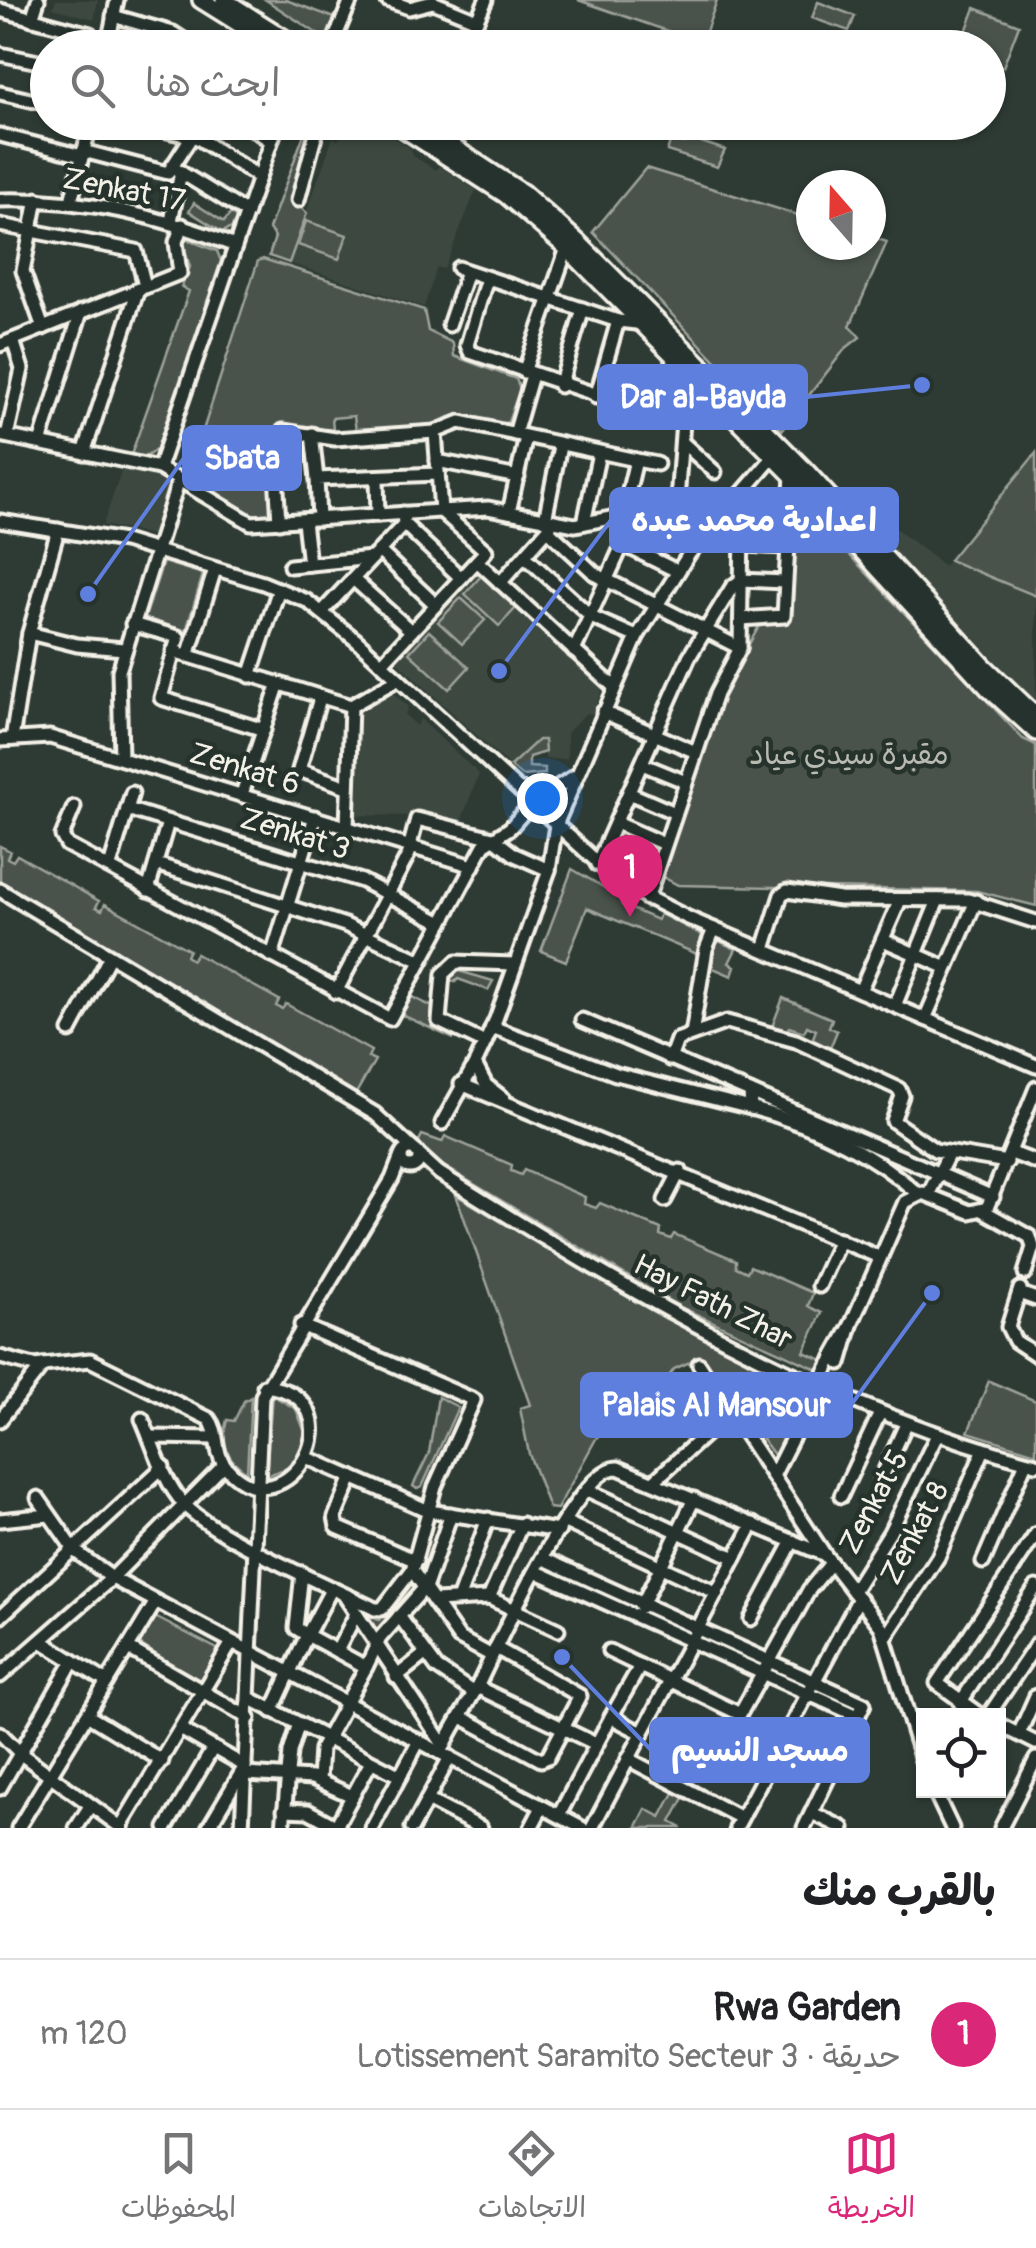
<!DOCTYPE html>
<html lang="ar">
<head>
<meta charset="utf-8">
<style>
  :root { --surface:#fff; --page:#f2f2f2; --text:#202124; --muted:#757577; --line:#e0e0e0; --accent:#db2777 }
  body { margin:0; font-family:Pangolin,"Playpen Sans Arabic",sans-serif; background:var(--page); color:var(--text); direction:rtl }
  .controls { position:absolute; right:30px; bottom:30px; display:grid; overflow:hidden; border-radius:0px; box-shadow:0 2px 8px #0004 }
  .controls button { width:90px; height:90px; display:grid; place-items:center; padding:0; border:0; border-bottom:2px solid var(--line); background:var(--surface); color:var(--text); font:50px sans-serif }
  .compass { position:absolute; left:796px; top:170px; width:90px; height:90px; border-radius:50%; background:var(--surface); box-shadow:0 2px 8px #0004; rotate:340deg }
  .you { position:absolute; left:542px; top:798px; width:35px; height:35px; margin:-25px; border:8px solid #fff; border-radius:50%; background:#1a73e8; box-shadow:0 0 0 15px #1a73e833 }
  .badge { display:grid; place-items:center; width:65px; height:65px; border-radius:50%; background:var(--accent); color:#fff; font-size:32px; font-weight:700 }
  .pin { position:absolute; translate:-50% -82px; filter:drop-shadow(0 2px 5px #0008) }
  .pin::after { content:''; position:absolute; top:52px; width:35px; height:30px; background:inherit; clip-path:polygon(0 0,100% 0,50% 100%) }
  .list { margin:0; padding:0; list-style:none }
  h2 { display:flex; justify-content:space-between; align-items:center; height:130px; margin:0; padding:0 40px; font-size:42px }
  h2 small { font-size:32px; font-weight:400; color:var(--muted) }
  .list li { display:grid; grid-template-columns:65px 1fr auto; gap:30px; align-items:center; box-sizing:border-box; height:150px; padding:0 40px; border-top:2px solid var(--line) }
  .list b { display:block; font-size:38px; white-space:nowrap }
  .list p { margin:0; font-size:32px; white-space:nowrap; color:var(--muted) }
  .list em { font-size:32px; font-style:normal; color:var(--muted) }
  .icon { flex:none; width:55px; height:55px; fill:none; stroke:currentColor; stroke-width:2; stroke-linecap:round; stroke-linejoin:round }
  .map { position:relative; flex:none; width:1036px; height:1828px; overflow:hidden; direction:ltr }
  .search { position:absolute; background:var(--surface); box-shadow:0 2px 8px #0004; left:30px; right:30px; top:30px; height:110px; display:flex; align-items:center; gap:25px; box-sizing:border-box; padding:0 35px; border-radius:55px; color:var(--muted); font-size:38px }
  .sheet { height:280px; background:var(--surface) }
  nav { display:flex; justify-content:space-around; align-items:center; box-sizing:border-box; height:140px; border-top:2px solid var(--line); background:var(--surface); font-size:28px; color:var(--muted) }
  nav a { display:grid; justify-items:center; gap:5px }
  nav .on { color:var(--accent) }
  .map>svg:first-child { display:block }
  .built { fill:#3c4841 }
  .green { fill:#48524c; stroke:#9ea29a; stroke-width:2.5 }
  .lines { fill:none; stroke-linecap:round; stroke-linejoin:round }
  .minor-casing { stroke:#f4f1e8; stroke-width:19 }
  .major-casing { stroke:#f4f1e8; stroke-width:22 }
  .minor { stroke:#26332d; stroke-width:11 }
  .major { stroke:#26332d; stroke-width:15 }
  .labels { text-anchor:middle; dominant-baseline:central; stroke-width:9; stroke-linejoin:round; paint-order:stroke }
  .street-label { font-size:30px; fill:#f4f1e8; stroke:#26332d }
  .park-label { font-size:30px; fill:#b8b9b1; stroke:#26332d }
  .leader { fill:none; stroke:#5e7fdd; stroke-width:4 }
  .callout-dot { fill:#5e7fdd; stroke:#26332d; stroke-width:4 }
  .callout { fill:#5e7fdd; stroke:#5e7fdd; stroke-width:4 }
  .callout-label { font-size:32px; text-anchor:middle; font-weight:bold; fill:#fff }
</style>
</head>
<body>
<div class="map">
<svg width="1036" height="1828" viewBox="0 0 1036 1828">
  <rect width="100%" height="100%" fill="#2e3b34"/>
  <filter id="ink" filterUnits="userSpaceOnUse"><feTurbulence type="fractalNoise" baseFrequency=".01" numOctaves="2"/><feDisplacementMap in="SourceGraphic" scale="20" xChannelSelector="R" yChannelSelector="G"/><feConvolveMatrix kernelMatrix="1 2 1 2 8 2 1 2 1" color-interpolation-filters="sRGB"/></filter>
  <g filter="url(#ink)">
    <!-- built -->
    <g class="built">
      <polygon points="56,0 98,0 94,19 53,8"/>
      <polygon points="349,123 371,123 410,148 413,156 436,170 439,166 476,190 444,269 437,267 424,307 289,263 333,137 338,140"/>
      <polygon points="123,466 171,481 153,535 103,525"/>
      <polygon points="895,528 944,566 949,560 1036,597 1036,703 881,540"/>
      <polygon points="477,567 604,685 592,714 586,713 567,733 567,759 545,759 544,741 538,740 510,766 393,658"/>
      <polygon points="392,692 408,707 405,715 417,726 420,719 479,774 459,826 416,816 352,815 356,716"/>
    </g>
    <!-- green -->
    <g class="green">
      <polygon points="266,0 286,0 335,18 327,40"/>
      <polygon points="578,0 717,0 702,43"/>
      <polygon points="818,2 855,16 849,31 812,18"/>
      <polygon points="975,8 1019,25 1003,67 989,62 988,48 960,47"/>
      <polygon points="308,123 314,123 292,199 307,213 289,263 269,256 275,237 269,229"/>
      <polygon points="686,137 725,150 717,167 667,151 671,139 684,143"/>
      <polygon points="646,168 811,219 811,245 871,245 871,237 887,242 850,326 860,337 845,349 782,430 593,232"/>
      <polygon points="194,203 224,222 231,213 236,218 232,228 222,232 189,211"/>
      <polygon points="306,221 347,235 339,259 298,245"/>
      <polygon points="186,239 217,251 221,261 157,449 144,458 131,455 189,291 181,287 190,267 182,241"/>
      <path d="M263,259l161,51 4,21 25,12 1,13 62,23 4,10 -12,33 -11,4 -39,-10 -29,12 -73,3 -2,-15 -22,2 1,12 -55,-4 -8,11 3,75c-25,15 -70,-28 -80,-51l65,-200z"/>
      <polygon points="1036,453 1036,596 949,560"/>
      <polygon points="793,495 1023,739 1036,745 1036,906 977,891 678,885 659,875 722,693 762,621 788,619"/>
      <polygon points="163,562 203,574 186,631 145,618"/>
      <polygon points="481,576 516,608 499,626 465,594"/>
      <polygon points="461,598 485,620 462,644 438,622"/>
      <polygon points="429,631 469,667 449,689 409,653"/>
      <polygon points="538,740 544,740 545,752 529,757 529,767 545,768 545,774 522,776 510,766"/>
      <polygon points="0,846 10,851 7,858 13,861 17,855 99,901 96,907 102,910 105,904 189,950 186,956 192,960 196,954 279,1000 276,1006 282,1009 286,1004 371,1051 368,1057 375,1060 355,1095 0,882"/>
      <polygon points="572,869 622,898 622,905 657,920 660,914 702,935 697,954 587,908 566,961 541,951"/>
      <polygon points="719,941 736,949 729,963 735,966 732,976 713,968 712,949"/>
      <polygon points="452,969 493,981 488,990 458,979 455,982 447,979"/>
      <polygon points="412,997 435,1008 435,1027 454,1039 402,1015"/>
      <polygon points="783,998 832,1019 829,1027 837,1031 828,1053 811,1043 816,1030 807,1026 804,1032 789,1027 785,1034 770,1032"/>
      <polygon points="422,1135 442,1142 445,1136 512,1165 511,1171 521,1175 524,1170 585,1197 584,1204 596,1208 600,1203 661,1229 660,1235 671,1239 674,1234 736,1260 736,1267 747,1272 750,1266 813,1293 808,1306 822,1313 804,1352 823,1360 819,1370 676,1305 432,1159 418,1143"/>
      <polygon points="456,1195 666,1319 805,1385 775,1456 701,1357 674,1369 662,1387 597,1437 557,1509 549,1508 529,1454 520,1408 530,1405"/>
      <polygon points="989,1381 1036,1401 1036,1453 968,1432"/>
      <polygon points="272,1395 296,1409 306,1435 292,1466 266,1476"/>
      <path d="M251,1397l-4,75c-20,-12 -27,-30 -20,-52l7,1 10,-20z"/>
      <polygon points="438,1397 458,1407 422,1487 417,1489 413,1486 429,1453"/>
      <polygon points="414,1580 421,1586 377,1634 359,1612 379,1620"/>
      <polygon points="155,1617 221,1651 201,1683 138,1643"/>
      <polygon points="675,1791 685,1796 671,1822 682,1828 636,1828 646,1809 661,1817"/>
    </g>
    <g class="lines">
      <!-- minor casing -->
      <g class="minor-casing">
        <g id="minor">
          <polyline points="387,0 409,8 433,2 477,20"/>
          <polyline points="0,10 90,34"/>
          <polyline points="113,16 173,33 196,48"/>
          <polyline points="32,19 38,0"/>
          <polyline points="109,39 145,48"/>
          <polyline points="107,48 117,0"/>
          <polyline points="331,48 351,0"/>
          <polyline points="464,48 486,0"/>
          <polyline points="0,54 48,64"/>
          <polyline points="0,93 48,104"/>
          <polyline points="128,122 198,138 259,177"/>
          <polyline points="242,122 271,141"/>
          <polyline points="0,135 82,156"/>
          <polyline points="83,151 168,173 201,122"/>
          <polyline points="172,167 247,213"/>
          <polyline points="37,199 23,271 43,328"/>
          <path d="M0,200c82,-2 159,15 235,46"/>
          <polyline points="298,200 319,122"/>
          <polyline points="71,201 91,122"/>
          <polyline points="171,221 181,172"/>
          <polyline points="0,225 136,251 145,286"/>
          <polyline points="458,268 618,321 645,324"/>
          <polyline points="487,278 467,345 470,352 639,409 684,408"/>
          <polyline points="449,325 467,272"/>
          <polyline points="0,345 180,273 176,242 182,225"/>
          <polyline points="524,372 567,248"/>
          <polyline points="560,386 583,309"/>
          <polyline points="596,397 618,321"/>
          <polyline points="312,434 317,479"/>
          <polyline points="515,434 532,375"/>
          <polyline points="0,435 159,468 251,523 488,508 575,525 636,513 703,539"/>
          <polyline points="7,436 22,369 13,340"/>
          <polyline points="682,442 715,472"/>
          <polyline points="40,443 81,312"/>
          <polyline points="84,453 138,289"/>
          <polyline points="636,460 657,464"/>
          <polyline points="437,461 518,477"/>
          <polyline points="159,468 278,122"/>
          <polyline points="377,479 378,515"/>
          <polyline points="730,508 787,513"/>
          <polyline points="509,512 526,437"/>
          <polyline points="319,519 317,479 438,474"/>
          <polyline points="545,520 560,446"/>
          <polyline points="0,521 124,541 263,583 307,601 356,640 621,884 688,918 1036,1066"/>
          <polyline points="304,521 309,564"/>
          <polyline points="279,522 274,442 283,431 335,439 435,432 460,422 636,460 626,502 627,535 574,651"/>
          <polyline points="584,523 599,453"/>
          <polyline points="404,524 461,578"/>
          <polyline points="675,527 684,408 719,396"/>
          <polyline points="549,531 595,574 740,648"/>
          <polyline points="624,545 677,571"/>
          <polyline points="743,545 786,547"/>
          <polyline points="379,551 436,605"/>
          <polyline points="526,557 593,618 637,637"/>
          <polyline points="477,561 614,687"/>
          <polyline points="290,566 372,558"/>
          <polyline points="353,579 411,631"/>
          <polyline points="500,583 550,527"/>
          <polyline points="323,611 404,524 403,513"/>
          <polyline points="741,619 784,616 792,475"/>
          <polyline points="132,624 178,637 161,698 264,730"/>
          <polyline points="29,633 77,645 124,649"/>
          <polyline points="173,651 351,706 398,679"/>
          <polyline points="188,656 215,569"/>
          <polyline points="382,663 486,551 441,511 435,432"/>
          <polyline points="250,676 279,589"/>
          <polyline points="320,698 299,770 347,787"/>
          <polyline points="603,712 696,752"/>
          <polyline points="12,739 29,633 58,530"/>
          <polyline points="0,740 50,737 473,866"/>
          <polyline points="121,758 119,671 179,479"/>
          <polyline points="642,764 686,782"/>
          <polyline points="520,790 548,793 575,776"/>
          <polyline points="629,793 675,813"/>
          <polyline points="242,794 278,686"/>
          <polyline points="74,807 62,836 67,845 390,1019 484,845 510,828 531,804"/>
          <polyline points="127,809 362,881 442,923"/>
          <polyline points="616,823 664,844"/>
          <polyline points="347,827 351,706"/>
          <polyline points="410,845 417,819 493,838 515,855 549,870"/>
          <polyline points="156,864 345,925 421,961"/>
          <polyline points="597,864 689,657 732,587 741,580 785,582"/>
          <polyline points="110,866 132,793"/>
          <polyline points="0,890 375,1114 413,1149"/>
          <polyline points="148,890 168,822"/>
          <polyline points="647,899 716,694 740,648 742,531 730,508"/>
          <polyline points="883,940 947,968"/>
          <polyline points="764,949 781,895 787,891 840,899 968,900 1036,922"/>
          <polyline points="272,956 315,817"/>
          <polyline points="860,991 900,900"/>
          <polyline points="336,992 413,846"/>
          <polyline points="895,1006 938,900"/>
          <polyline points="925,1019 976,901"/>
          <path d="M582,1020l168,72 1,16c61,17 120,43 167,86"/>
          <polyline points="492,1027 616,1074 751,1108"/>
          <polyline points="70,1031 110,956"/>
          <polyline points="692,1034 706,949 714,929"/>
          <polyline points="485,1043 439,1021 443,974 456,962 514,964"/>
          <polyline points="670,1059 677,1040 727,1022 796,1041 899,1089 902,1096 893,1121 935,1150 1007,1162"/>
          <polyline points="461,1084 879,1257"/>
          <polyline points="750,1092 993,1197"/>
          <polyline points="504,1099 486,1085 475,1064 496,1019 549,870 556,825 637,637 689,554 776,454"/>
          <polyline points="442,1123 475,1064"/>
          <circle cx="410" cy="1158" r="9"/>
          <path d="M417,1153l22,20c186,117 383,235 597,291"/>
          <polyline points="1011,1153 1036,1162"/>
          <polyline points="929,1193 948,1155"/>
          <polyline points="665,1200 680,1171"/>
          <polyline points="984,1211 1030,1237 1033,1247 1025,1273"/>
          <polyline points="819,1286 840,1240"/>
          <polyline points="1020,1289 1008,1327 1015,1341 1036,1355"/>
          <polyline points="1019,1293 1036,1299"/>
          <polyline points="851,1325 905,1202 923,1193 970,1212 987,1208 1036,1088"/>
          <path d="M0,1357l34,9 56,-6 119,59c11,14 4,34 18,49 61,68 137,-72 37,-82"/>
          <polyline points="832,1359 851,1325 840,1363"/>
          <polyline points="699,1364 825,1555 881,1627 924,1767"/>
          <path d="M142,1419c12,27 21,62 41,84 31,35 146,83 192,106h7l30,-39 23,-83 39,-87 -173,-75"/>
          <polyline points="0,1420 43,1365"/>
          <polyline points="150,1437 214,1438"/>
          <polyline points="308,1458 429,1511 559,1531"/>
          <polyline points="773,1476 830,1363"/>
          <polyline points="352,1477 335,1517 337,1527 416,1561"/>
          <polyline points="881,1479 906,1424"/>
          <polyline points="653,1482 731,1411"/>
          <polyline points="587,1490 735,1558"/>
          <polyline points="841,1496 879,1415"/>
          <polyline points="38,1498 75,1551 112,1578 582,1828"/>
          <polyline points="0,1520 49,1515"/>
          <polyline points="565,1522 717,1593"/>
          <polyline points="542,1558 864,1704 804,1828"/>
          <polyline points="983,1562 1026,1462"/>
          <polyline points="412,1570 459,1638 492,1656"/>
          <polyline points="535,1571 858,1716"/>
          <polyline points="853,1591 890,1532 937,1435"/>
          <polyline points="344,1595 444,1746"/>
          <polyline points="459,1597 488,1519"/>
          <polyline points="489,1598 522,1524"/>
          <polyline points="436,1601 489,1598 558,1630"/>
          <polyline points="641,1607 694,1499"/>
          <polyline points="399,1616 437,1668 474,1693"/>
          <polyline points="0,1617 163,1467"/>
          <polyline points="751,1619 793,1541"/>
          <polyline points="885,1638 938,1557 984,1449"/>
          <polyline points="41,1641 107,1682"/>
          <polyline points="128,1648 249,1718"/>
          <polyline points="337,1651 356,1614"/>
          <polyline points="609,1651 740,1714 809,1590 831,1563"/>
          <polyline points="640,1666 611,1717 642,1733"/>
          <polyline points="366,1667 380,1638 426,1586 451,1514"/>
          <polyline points="0,1676 112,1578 224,1465"/>
          <polyline points="396,1677 425,1654"/>
          <polyline points="477,1687 596,1744"/>
          <polyline points="249,1698 400,1776"/>
          <polyline points="960,1703 1036,1587"/>
          <polyline points="272,1711 307,1635 296,1628 302,1573"/>
          <polyline points="87,1715 162,1761"/>
          <polyline points="982,1716 937,1683 1036,1534"/>
          <polyline points="988,1716 1036,1645"/>
          <polyline points="461,1717 541,1760 548,1757 580,1696 496,1648"/>
          <polyline points="998,1724 1036,1743"/>
          <polyline points="182,1730 245,1766 208,1828"/>
          <polyline points="0,1733 21,1754 122,1828"/>
          <polyline points="1019,1734 1036,1696"/>
          <path d="M441,1753c9,-24 26,-45 37,-68 19,-38 99,-219 140,-217l207,87"/>
          <polyline points="628,1759 741,1818"/>
          <polyline points="245,1774 312,1778 352,1796"/>
          <polyline points="319,1780 321,1749 366,1667 307,1635 332,1588"/>
          <polyline points="0,1788 73,1661"/>
          <polyline points="934,1790 952,1828"/>
          <polyline points="427,1800 481,1828"/>
          <polyline points="284,1810 308,1811 339,1828"/>
          <polyline points="812,1813 843,1828"/>
          <polyline points="559,1815 611,1717"/>
          <polyline points="18,1828 155,1603"/>
          <polyline points="76,1828 90,1806"/>
          <polyline points="120,1828 231,1644"/>
          <polyline points="166,1828 212,1750"/>
          <polyline points="242,1828 262,1396 392,1179 401,1156"/>
          <polyline points="283,1828 290,1752 298,1726"/>
          <polyline points="335,1828 371,1762"/>
          <polyline points="372,1828 419,1741"/>
          <polyline points="412,1828 450,1757"/>
          <polyline points="531,1828 542,1807"/>
          <polyline points="592,1828 753,1524"/>
          <polyline points="736,1828 859,1598"/>
          <polyline points="1001,1828 1036,1759"/>
        </g>
      </g>
      <!-- major casing -->
      <g class="major-casing">
        <g id="major">
          <polyline points="201,0 278,48"/>
          <polyline points="224,0 300,48"/>
          <polyline points="393,122 506,195 567,248 792,475 989,689 1036,732"/>
          <polyline points="415,122 523,193 579,243 805,470 984,666 1036,716"/>
        </g>
      </g>
      <!-- minor -->
      <use href="#minor" class="minor"/>
      <!-- major -->
      <use href="#major" class="major"/>
    </g>
  </g>
  <g class="labels">
    <!-- street labels -->
    <g class="street-label">
      <text transform="translate(124 190) rotate(11)">Zenkat 17</text>
      <text transform="translate(245 769) rotate(17)">Zenkat 6</text>
      <text transform="translate(295 834) rotate(17)">Zenkat 3</text>
      <text transform="translate(713 1302) rotate(27)">Hay Fath Zhar</text>
      <text transform="translate(874 1502) rotate(-62)">Zenkat 5</text>
      <text transform="translate(915 1533) rotate(-62)">Zenkat 8</text>
    </g>
    <!-- park labels -->
    <g class="park-label">
      <text x="849" y="754">مقبرة سيدي عياد</text>
    </g>
  </g>
  <!-- callouts -->
  <path class="leader" d="M922 385L806 397M88 594L184 458M499 671L611 520M932 1293L851 1405M562 1657L651 1750"/>
  <g class="callout-dot">
    <circle cx="922" cy="385" r="10"/>
    <circle cx="88" cy="594" r="10"/>
    <circle cx="499" cy="671" r="10"/>
    <circle cx="932" cy="1293" r="10"/>
    <circle cx="562" cy="1657" r="10"/>
  </g>
  <g class="callout">
    <rect x="599" y="366" width="207" height="62" rx="10"/>
    <rect x="184" y="427" width="116" height="62" rx="10"/>
    <rect x="611" y="489" width="286" height="62" rx="10"/>
    <rect x="582" y="1374" width="269" height="62" rx="10"/>
    <rect x="651" y="1719" width="217" height="62" rx="10"/>
  </g>
  <g class="callout-label">
    <text x="703" y="408">Dar al-Bayda</text>
    <text x="242" y="469">Sbata</text>
    <text x="754" y="531">اعدادية محمد عبده</text>
    <text x="716" y="1416">Palais Al Mansour</text>
    <text x="760" y="1761">مسجد النسيم</text>
  </g>
</svg>
<div class="controls">
<button><svg class="icon" aria-label="locate" viewBox="0 0 24 24"><circle cx="12" cy="12" r="6"/><path d="M12 2v4M12 18v4M2 12h4M18 12h4"/></svg></button>
</div>
<svg class="compass" viewBox="-18 -18 36 36"><path d="M0-13l5 13h-10z" fill="#e53935"/><path d="M0 13l5-13h-10z" fill="#757577"/></svg>
<div class="you"></div>
<div class="pin badge" style="left:630px;top:917px">1</div>
<div class="search"><svg class="icon" aria-label="search" viewBox="0 0 24 24"><circle cx="10" cy="10" r="6"/><path d="M15 15l6 6"/></svg>ابحث هنا</div>
</div>
<section class="sheet">
<h2>بالقرب منك<small></small></h2>
<ul class="list">
<li><span class="badge">1</span><div><b>Rwa Garden</b><p>حديقة · Lotissement Saramito Secteur 3</p></div><em>120 m</em></li>
</ul>
</section>
<nav>
<a class="on"><svg class="icon" aria-label="map" viewBox="0 0 24 24"><path d="M3 6l6-2 6 2 6-2v14l-6 2-6-2-6 2zM9 4v14M15 6v14"/></svg>الخريطة</a>
<a><svg class="icon" aria-label="directions" viewBox="0 0 24 24"><path d="M12 3l9 9-9 9-9-9zM9 14v-3h6M13 9l2 2-2 2"/></svg>الاتجاهات</a>
<a><svg class="icon" aria-label="saved" viewBox="0 0 24 24"><path d="M7 4h10v16l-5-4-5 4z"/></svg>المحفوظات</a>
</nav>
</body>
</html>
